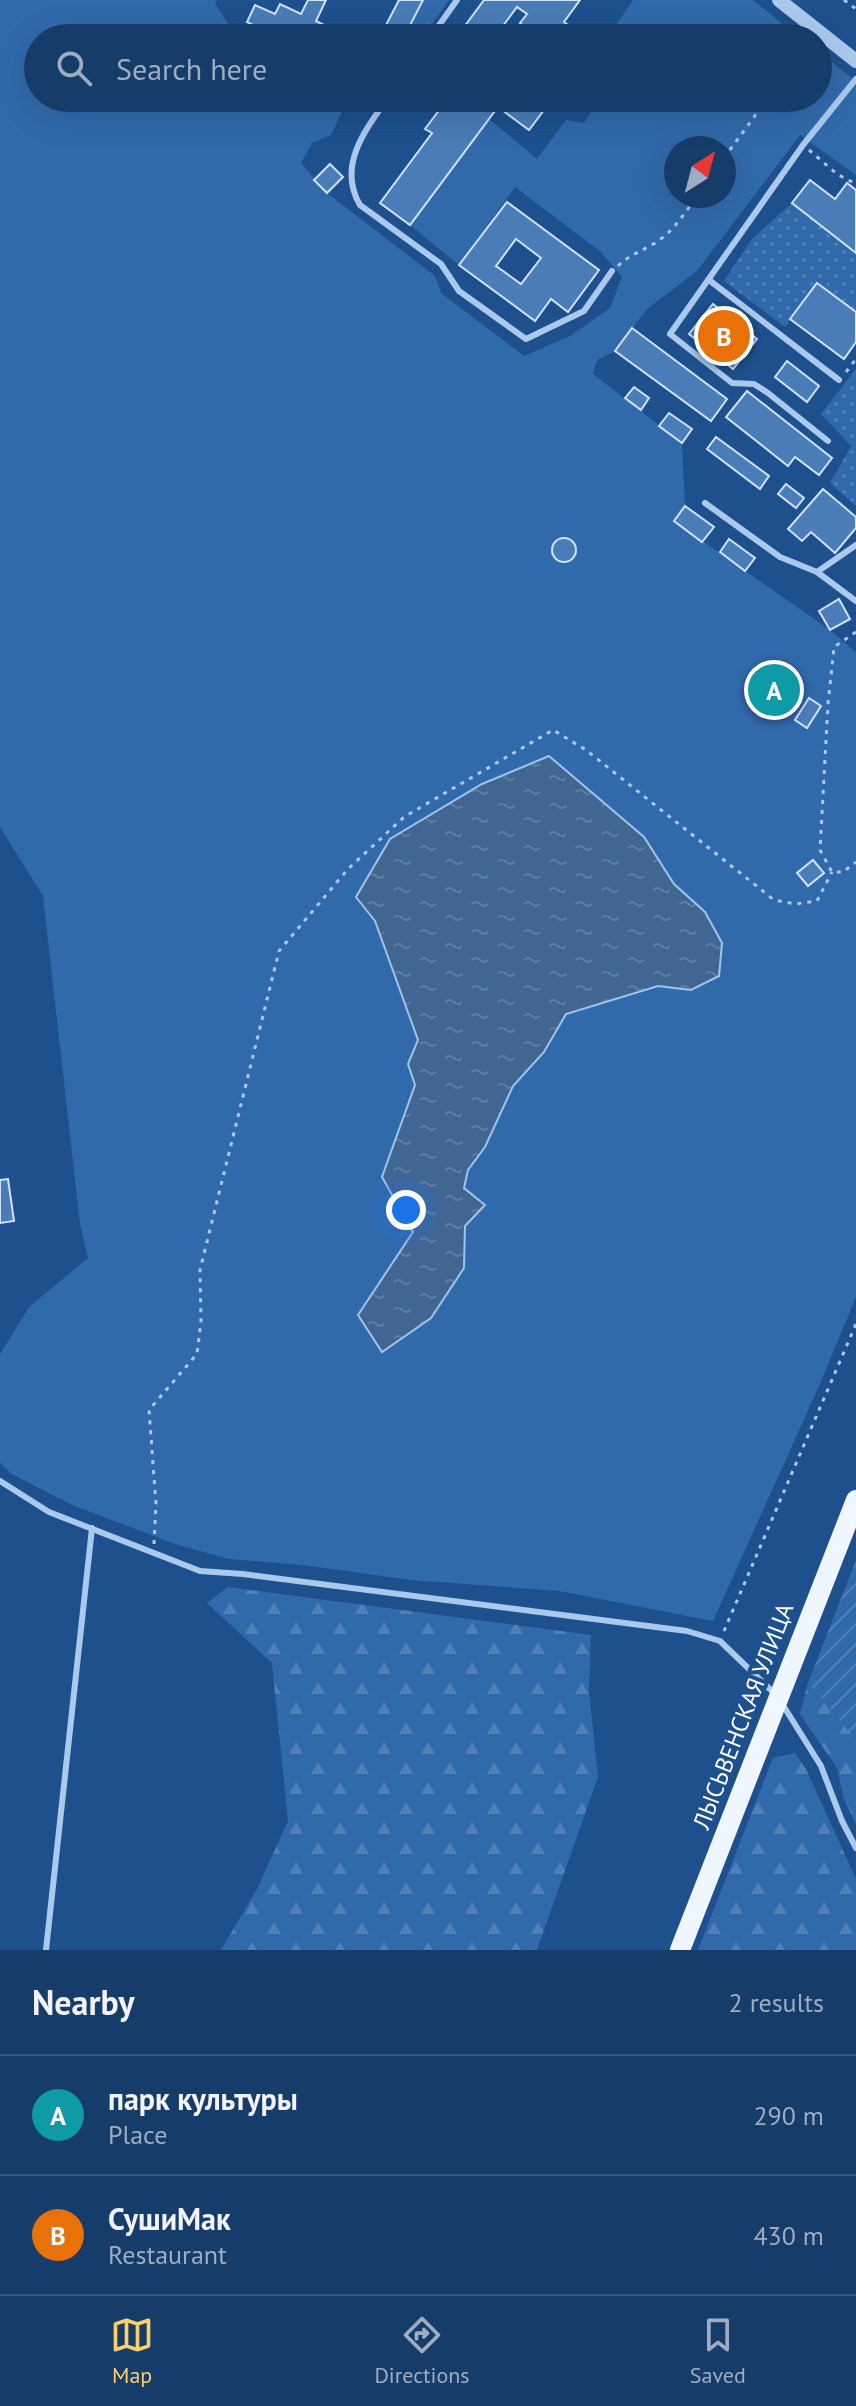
<!DOCTYPE html>
<html lang="en">
<head>
<meta charset="utf-8">
<style>
  :root { --surface:#163c6a; --page:#1f4370; --text:#f1f3f6; --muted:#9eadc1; --line:#35567e; --accent:#fccf69 }
  body { margin:0; font-family:"PT Sans",sans-serif; background:var(--page); color:var(--text) }
  .compass { position:absolute; left:664px; top:136px; width:72px; height:72px; border-radius:50%; background:var(--surface); box-shadow:0 8px 32px #0002; rotate:36deg }
  .you { position:absolute; left:406px; top:1210px; width:28px; height:28px; margin:-20px; border:6px solid #fff; border-radius:50%; background:#1a73e8; box-shadow:0 0 0 12px #1a73e833 }
  .badge { display:grid; place-items:center; width:52px; height:52px; border-radius:50%; background:var(--accent); color:#fff; font-size:26px; font-weight:700 }
  .pin { position:absolute; translate:-50% -50%; border:4px solid #fff; box-shadow:0 2px 8px #0006 }
  .list { margin:0; padding:0; list-style:none }
  h2 { display:flex; justify-content:space-between; align-items:center; height:104px; margin:0; padding:0 32px; font-size:34px }
  h2 small { font-size:26px; font-weight:400; color:var(--muted) }
  .list li { display:grid; grid-template-columns:52px 1fr auto; gap:24px; align-items:center; box-sizing:border-box; height:120px; padding:0 32px; border-top:2px solid var(--line) }
  .list b { display:block; font-size:30px; white-space:nowrap }
  .list p { margin:0; font-size:26px; white-space:nowrap; color:var(--muted) }
  .list em { font-size:26px; font-style:normal; color:var(--muted) }
  .icon { flex:none; width:44px; height:44px; fill:none; stroke:currentColor; stroke-width:2; stroke-linecap:round; stroke-linejoin:round }
  .map { position:relative; flex:none; width:856px; height:1950px; overflow:hidden }
  .search { position:absolute; background:var(--surface); box-shadow:0 8px 32px #0002; left:24px; right:24px; top:24px; height:88px; display:flex; align-items:center; gap:20px; box-sizing:border-box; padding:0 28px; border-radius:44px; color:var(--muted); font-size:30px }
  .sheet { height:344px; background:var(--surface) }
  nav { display:flex; justify-content:space-around; align-items:center; box-sizing:border-box; height:112px; border-top:2px solid var(--line); background:var(--surface); font-size:22px; color:var(--muted) }
  nav a { display:grid; justify-items:center; gap:4px }
  nav .on { color:var(--accent) }
  .map>svg:first-child { display:block }
  .grass { fill:url(#grass-dots) }
  .forest { fill:url(#forest-firs) }
  .park { fill:#316aab; fill-rule:evenodd }
  .garden { fill:url(#garden-furrows) }
  .water { fill:url(#water-ripples); stroke:#9ec4ee; stroke-width:2 }
  .building { fill:#4a7cb7; stroke:#d0e3f9; stroke-width:2; fill-rule:evenodd }
  .lines { fill:none; stroke-linecap:round; stroke-linejoin:round }
  .path { stroke:#aac9ed; stroke-width:3; stroke-dasharray:4 6; stroke-linecap:butt }
  .service { stroke:#aac9ed; stroke-width:6 }
  .tertiary { stroke:#aac9ed; stroke-width:14 }
  .primary { stroke:#f0f6ff; stroke-width:20 }
  .labels { text-anchor:middle; dominant-baseline:central; stroke-width:8; stroke-linejoin:round; paint-order:stroke }
  .street-label { font-size:24px; fill:#fff; stroke:#1d508d }
</style>
</head>
<body>
<div class="map">
<svg width="856" height="1950" viewBox="0 0 856 1950">
  <defs>
    <pattern id="grass-dots" width="8" height="8" patternUnits="userSpaceOnUse" patternTransform="scale(2)"><rect width="8" height="8" fill="#316aab"/><path d="M2 2h.1M6 6h.1" fill="none" stroke="#5080b8" stroke-width="1.8" stroke-linecap="round"/></pattern>
    <pattern id="forest-firs" width="22" height="20" patternUnits="userSpaceOnUse" patternTransform="scale(2)"><rect width="22" height="20" fill="#316aab"/><path d="M5 1l3.5 6h-7zM16 11l3.5 6h-7z" fill="#5080b8"/></pattern>
    <pattern id="garden-furrows" width="10" height="10" patternUnits="userSpaceOnUse" patternTransform="scale(2)"><rect width="10" height="10" fill="#316aab"/><path d="M-1 1l2-2M0 10L10 0M9 11l2-2" fill="none" stroke="#5080b8"/></pattern>
    <pattern id="water-ripples" width="26" height="14" patternUnits="userSpaceOnUse" patternTransform="scale(2)"><rect width="26" height="14" fill="#416691"/><path d="M2 4q2-2 4 0t4 0M15 11q2-2 4 0t4 0" fill="none" stroke="#5e7da2"/></pattern>
  </defs>
  <rect width="100%" height="100%" fill="#1d508d"/>
  <!-- grass -->
  <g class="grass">
    <polygon points="792,203 856,253 856,312 817,283 785,327 724,281 752,239"/>
    <polygon points="856,369 856,506 830,483 851,446 821,414"/>
  </g>
  <!-- forest -->
  <g class="forest">
    <polygon points="423,0 449,0 422,38 403,38"/>
    <polygon points="228,1587 591,1635 589,1691 598,1777 537,1950 221,1950 257,1889 288,1821 272,1663 207,1603"/>
    <polygon points="808,1683 856,1739 856,1825 843,1796 837,1768 800,1714"/>
    <polygon points="795,1753 806,1769 856,1879 856,1950 698,1950 773,1758"/>
  </g>
  <!-- park -->
  <g class="park">
    <path d="M0,0h217l-2,3 22,35h-199v60h302l4,9 -13,28 -19,8 -11,20 26,30 108,83 6,17 83,63 46,-20 40,-28 12,-31 -21,-25 -86,-65 -56,78 -49,-40 79,-106 48,40 29,-39 18,3 15,-25h219v-46l38,29v94l-56,-40 -103,136 -50,38 -32,42 -18,9 -4,14 89,69 3,63 -11,15 156,109 26,22v645l-36,87 -107,237 -154,-30 -148,-11 -109,-15 -73,-6 -54,-15 -103,-39 -62,-32 -10,-10v-109l29,-47 59,-49 -8,-34 -37,-328 -43,-69zM676,148h48v48h-48z"/>
    <polygon points="633,0 753,0 800,38 623,38 616,25"/>
  </g>
  <!-- garden -->
  <polygon class="garden" points="856,1560 856,1739 808,1683"/>
  <!-- water -->
  <polygon class="water" points="549,756 644,837 674,884 705,912 722,943 719,976 691,990 658,986 566,1014 544,1052 513,1086 485,1147 468,1170 464,1188 485,1205 465,1226 464,1268 431,1318 382,1352 358,1315 413,1232 382,1177 415,1085 408,1064 418,1040 375,921 356,897 390,839 482,784"/>
  <!-- building -->
  <g class="building">
    <polygon points="308,0 326,0 316,21 350,38 279,38 247,22 255,5 275,14 280,4 301,14"/>
    <polygon points="399,0 423,0 405,35 386,25"/>
    <polygon points="484,0 580,0 564,22 586,38 558,38 551,32 547,38 540,38 520,23 527,14 517,7 494,38 456,38"/>
    <polygon points="458,98 553,98 529,130 498,107 410,225 380,203 432,133 425,129 443,105 449,109"/>
    <polygon points="330,164 343,177 327,193 314,180"/>
    <polygon points="810,180 835,199 847,183 856,190 856,253 792,203"/>
    <path d="M507,202l92,68 -31,42 -17,-13 -16,22 -76,-56zM516,239l25,19 -20,26 -25,-18z"/>
    <polygon points="817,283 856,312 856,342 844,359 790,319"/>
    <polygon points="713,304 757,339 733,369 689,334"/>
    <polygon points="632,328 727,399 711,421 615,351"/>
    <polygon points="787,361 819,386 807,402 775,377"/>
    <polygon points="634,387 649,398 641,410 625,398"/>
    <polygon points="747,391 832,458 819,475 795,457 788,466 726,417"/>
    <polygon points="669,413 692,429 682,443 659,426"/>
    <polygon points="716,437 769,476 760,489 707,449"/>
    <polygon points="786,484 804,498 796,508 778,494"/>
    <polygon points="823,489 856,517 856,528 835,553 811,532 802,541 788,529"/>
    <polygon points="685,506 714,527 702,542 674,521"/>
    <circle cx="564" cy="550" r="12"/>
    <polygon points="729,539 755,558 745,571 720,552"/>
    <polygon points="839,599 850,619 830,630 819,611"/>
    <polygon points="809,698 821,706 807,728 795,720"/>
    <polygon points="813,860 824,873 808,886 797,873"/>
    <polygon points="8,1179 14,1221 0,1223 0,1180"/>
  </g>
  <g class="lines">
    <!-- path -->
    <g class="path">
      <polyline points="844,0 856,9"/>
      <polyline points="809,150 837,174 856,184"/>
      <polyline points="724,158 768,98"/>
      <path d="M618,266c11,-11 24,-15 37,-23 19,-12 29,-29 42,-47"/>
      <polyline points="846,372 856,359"/>
      <polyline points="856,632 834,647 828,704 820,850 832,872 843,872 856,862"/>
      <polyline points="154,1544 156,1504 149,1410 197,1354 201,1321 200,1270 279,951 348,869 404,817 553,730 586,750 774,900 795,904 817,901 832,872"/>
      <polyline points="724,1631 856,1324"/>
    </g>
    <!-- service -->
    <g class="service">
      <polyline points="430,38 457,0"/>
      <path d="M388,98c-23,32 -51,68 -28,107l81,59 18,27 67,48 58,-28 28,-40"/>
      <polyline points="709,280 839,380"/>
      <polyline points="828,441 768,393 754,384 732,383 670,334 803,145 856,79"/>
      <polyline points="705,503 780,557 817,572 856,601"/>
      <polyline points="817,572 856,545"/>
      <polyline points="0,1481 49,1512 200,1571 243,1574 687,1631 720,1641 774,1693"/>
      <polyline points="781,1702 821,1766 842,1821 856,1848"/>
      <polyline points="46,1950 92,1528"/>
    </g>
    <!-- tertiary -->
    <polyline class="tertiary" points="779,0 856,61"/>
    <!-- primary -->
    <polyline class="primary" points="680,1950 856,1500"/>
  </g>
  <g class="labels">
    <!-- street labels -->
    <g class="street-label">
      <text transform="translate(743 1716) rotate(-69)">ЛЫСЬВЕНСКАЯ УЛИЦА</text>
    </g>
  </g>
</svg>
<svg class="compass" viewBox="-18 -18 36 36"><path d="M0-13l5 13h-10z" fill="#e53935"/><path d="M0 13l5-13h-10z" fill="#9eadc1"/></svg>
<div class="you"></div>
<div class="pin badge" style="left:774px;top:690px;background:#0f9aa8">A</div>
<div class="pin badge" style="left:724px;top:336px;background:#e8710a">B</div>
<div class="search"><svg class="icon" aria-label="search" viewBox="0 0 24 24"><circle cx="10" cy="10" r="6"/><path d="M15 15l6 6"/></svg>Search here</div>
</div>
<section class="sheet">
<h2>Nearby<small>2 results</small></h2>
<ul class="list">
<li><span class="badge" style="background:#0f9aa8">A</span><div><b>парк культуры</b><p>Place</p></div><em>290 m</em></li>
<li><span class="badge" style="background:#e8710a">B</span><div><b>СушиМак</b><p>Restaurant</p></div><em>430 m</em></li>
</ul>
</section>
<nav>
<a class="on"><svg class="icon" aria-label="map" viewBox="0 0 24 24"><path d="M3 6l6-2 6 2 6-2v14l-6 2-6-2-6 2zM9 4v14M15 6v14"/></svg>Map</a>
<a><svg class="icon" aria-label="directions" viewBox="0 0 24 24"><path d="M12 3l9 9-9 9-9-9zM9 14v-3h6M13 9l2 2-2 2"/></svg>Directions</a>
<a><svg class="icon" aria-label="saved" viewBox="0 0 24 24"><path d="M7 4h10v16l-5-4-5 4z"/></svg>Saved</a>
</nav>
</body>
</html>
